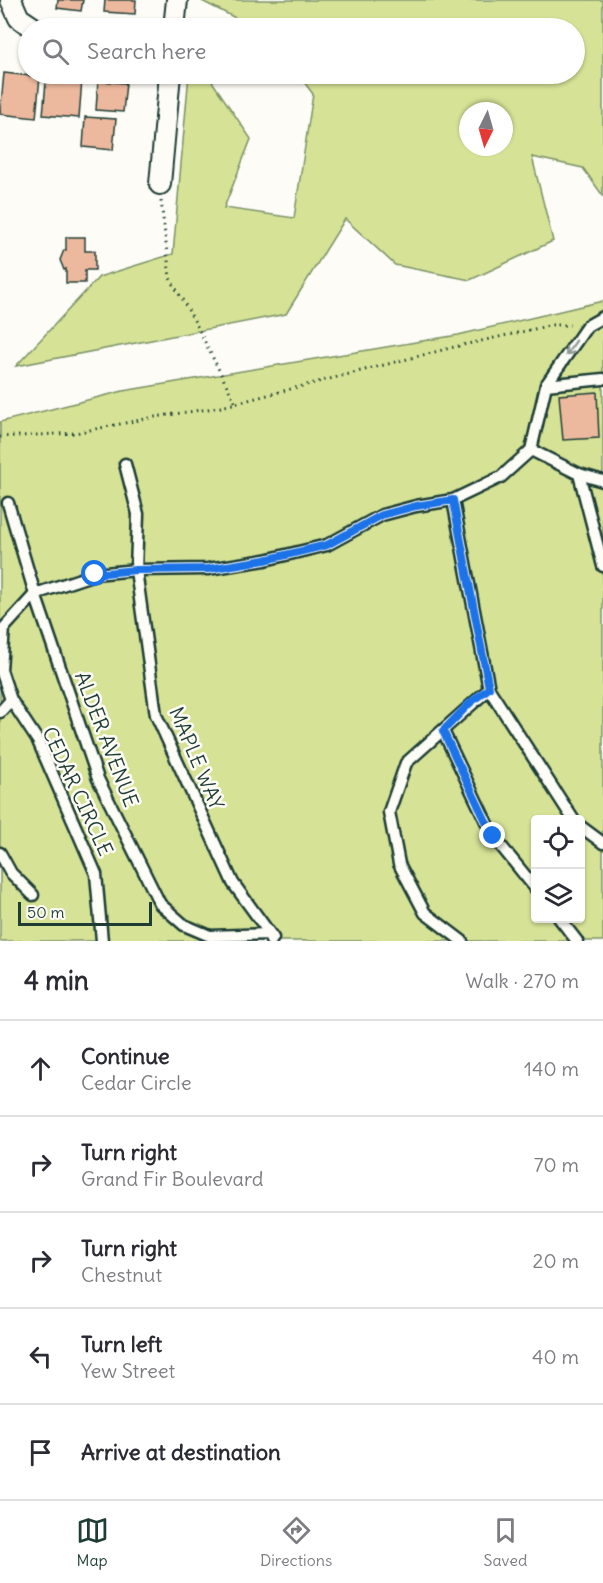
<!DOCTYPE html>
<html lang="en">
<head>
<meta charset="utf-8">
<style>
  :root { --surface:#fff; --page:#f2f2f3; --text:#2b2b33; --muted:#7c7c81; --line:#e1e1e2; --accent:#1f3d34 }
  body { margin:0; font-family:Delius,sans-serif; background:var(--page); color:var(--text) }
  .controls { position:absolute; right:18px; bottom:18px; display:grid; overflow:hidden; border-radius:6px; box-shadow:0 2px 4px #0004 }
  .controls button { width:54px; height:54px; display:grid; place-items:center; padding:0; border:0; border-bottom:2px solid var(--line); background:var(--surface); color:var(--text); font:30px sans-serif }
  .compass { position:absolute; left:459px; top:102px; width:54px; height:54px; border-radius:50%; background:var(--surface); box-shadow:0 2px 4px #0004; rotate:185deg }
  .scale { position:absolute; left:18px; bottom:15px; width:134px; box-sizing:border-box; padding-left:6px; border:3px solid #1f3d34; border-top:0; font-size:16px; line-height:21px; white-space:nowrap; color:#1f3d34; -webkit-text-stroke:4px #fdfcf7; paint-order:stroke }
  .stop { position:absolute; width:18px; height:18px; margin:-14px; border:4px solid #1a73e8; border-radius:50%; background:#fff }
  .stop.end { background:#1a73e8; border-color:#fff; box-shadow:0 2px 6px #0008 }
  .list { margin:0; padding:0; list-style:none }
  h2 { display:flex; justify-content:space-between; align-items:center; height:78px; margin:0; padding:0 24px; font-size:26px }
  h2 small { font-size:20px; font-weight:400; color:var(--muted) }
  .list li { display:grid; grid-template-columns:39px 1fr auto; gap:18px; align-items:center; box-sizing:border-box; height:96px; padding:0 24px; border-top:2px solid var(--line) }
  .list b { display:block; font-size:22px; white-space:nowrap }
  .list p { margin:0; font-size:20px; white-space:nowrap; color:var(--muted) }
  .list em { font-size:20px; font-style:normal; color:var(--muted) }
  .icon { flex:none; width:33px; height:33px; fill:none; stroke:currentColor; stroke-width:2; stroke-linecap:round; stroke-linejoin:round }
  .map { position:relative; flex:none; width:603px; height:941px; overflow:hidden }
  .search { position:absolute; background:var(--surface); box-shadow:0 2px 4px #0004; left:18px; right:18px; top:18px; height:66px; display:flex; align-items:center; gap:15px; box-sizing:border-box; padding:0 21px; border-radius:33px; color:var(--muted); font-size:22px }
  .sheet { height:558px; background:var(--surface) }
  nav { display:flex; justify-content:space-around; align-items:center; box-sizing:border-box; height:84px; border-top:2px solid var(--line); background:var(--surface); font-size:16px; color:var(--muted) }
  nav a { display:grid; justify-items:center; gap:3px }
  nav .on { color:var(--accent) }
  .map>svg:first-child { display:block }
  .green { fill:#d6e396; stroke:#7a9065; stroke-width:1.5; fill-rule:evenodd }
  .building { fill:#ecb99e; stroke:#1f3d34; stroke-width:1.5 }
  .lines { fill:none; stroke-linecap:round; stroke-linejoin:round }
  .lane-casing { stroke:#1f3d34; stroke-width:15 }
  .street-casing { stroke:#1f3d34; stroke-width:24 }
  .path { stroke:#1f3d34; stroke-width:3; stroke-dasharray:1.5 4.5; stroke-linecap:butt }
  .lane { stroke:#fdfcf7; stroke-width:10 }
  .street { stroke:#fdfcf7; stroke-width:20 }
  .oneway { stroke:#8e9c96 }
  .route { stroke:#1a73e8; stroke-width:8 }
  .labels { text-anchor:middle; dominant-baseline:central; stroke-width:5; stroke-linejoin:round; paint-order:stroke }
  .street-label { font-size:20px; fill:#1f3d34; stroke:#fdfcf7 }
</style>
</head>
<body>
<div class="map">
<svg width="603" height="941" viewBox="0 0 603 941">
  <rect width="100%" height="100%" fill="#fdfcf7"/>
  <filter id="ink" filterUnits="userSpaceOnUse"><feTurbulence type="fractalNoise" baseFrequency=".0167" numOctaves="2"/><feDisplacementMap in="SourceGraphic" scale="12" xChannelSelector="R" yChannelSelector="G"/><feConvolveMatrix kernelMatrix="1 2 1 2 8 2 1 2 1" color-interpolation-filters="sRGB"/></filter>
  <g filter="url(#ink)">
    <!-- green -->
    <g class="green">
      <path d="M200,0h403v196l-20,-28 -51,-11 21,84 -83,39 -75,-15 -50,-46 -59,95 -270,52 83,-89 74,-23 16,-180h18l44,65 -27,69 70,10 19,-124 -15,-20h276v-46h-319zM468,111h36v36h-36z"/>
      <path d="M603,301v640h-603v-519l123,-31 335,-56zM536,819h44v99h-44z"/>
    </g>
    <!-- building -->
    <g class="building">
      <polygon points="58,0 83,0 81,11 57,8"/>
      <polygon points="105,0 136,0 135,14 104,12"/>
      <polygon points="4,73 40,77 36,118 0,114"/>
      <polygon points="54,77 82,79 79,118 43,115 46,82 54,83"/>
      <polygon points="98,81 126,83 123,112 96,110"/>
      <polygon points="85,117 116,119 113,150 83,147"/>
      <polygon points="66,237 85,237 85,251 95,251 95,270 85,270 85,283 66,283 66,269 64,270 60,260 64,250 66,250"/>
      <polygon points="597,392 599,438 563,440 559,395"/>
    </g>
    <g class="lines">
      <!-- lane casing -->
      <g class="lane-casing">
        <g id="lane">
          <polyline points="546,385 603,379"/>
          <polyline points="531,450 546,385 587,326 603,317"/>
          <polyline points="125,464 138,514 136,570 156,715 233,883 273,938"/>
          <polyline points="579,474 603,481"/>
          <polyline points="453,500 489,689 573,819"/>
          <polyline points="8,503 35,594 98,779 160,904 184,925 210,936 269,934 271,941"/>
          <polyline points="0,712 11,700"/>
          <polyline points="443,731 493,836 536,889"/>
          <polyline points="580,826 603,843"/>
          <polyline points="0,853 11,873 33,895"/>
          <polyline points="559,918 577,941"/>
          <polyline points="102,941 96,874 38,741 11,700 1,670 4,628 35,594 95,574 136,570 208,569 265,560 327,545 382,515 416,506 453,500 501,477 531,450 579,474 603,566"/>
          <polyline points="462,941 425,913 399,864 389,812 406,763 489,689"/>
        </g>
      </g>
      <!-- street casing -->
      <g class="street-casing">
        <g id="street">
          <polyline points="11,0 19,18 34,28"/>
          <polyline points="174,28 177,0"/>
          <polyline points="160,184 170,74"/>
        </g>
      </g>
      <!-- path -->
      <g class="path">
        <polyline points="161,201 170,278 196,324 235,402"/>
        <polyline points="0,437 75,433 155,417 221,407 450,348 552,325 570,325"/>
      </g>
      <!-- lane -->
      <use href="#lane" class="lane"/>
      <!-- street -->
      <use href="#street" class="street"/>
    </g>
    <!-- one-way arrows -->
    <defs><path id="oneway-shaft" d="M-6 0H5M1.5-3L5.5 0L1.5 3" fill="none" stroke-width="1.6" stroke-linecap="round" stroke-linejoin="round" transform="scale(1.5)"/></defs>
    <use class="oneway" href="#oneway-shaft" transform="translate(571 348) rotate(125)"/>
  </g>
  <g class="lines" filter="url(#ink)">
    <!-- route -->
    <polyline class="route" points="95,574 136,570 208,569 265,560 327,545 382,515 416,506 453,500 489,688 469,704 443,731 493,836"/>
  </g>
  <g class="labels">
    <!-- street labels -->
    <g class="street-label">
      <text transform="translate(107 739) rotate(69)">ALDER AVENUE</text>
      <text transform="translate(197 758) rotate(67)">MAPLE WAY</text>
      <text transform="translate(78 791) rotate(65)">CEDAR CIRCLE</text>
    </g>
  </g>
</svg>
<div class="controls">
<button><svg class="icon" aria-label="locate" viewBox="0 0 24 24"><circle cx="12" cy="12" r="6"/><path d="M12 2v4M12 18v4M2 12h4M18 12h4"/></svg></button>
<button><svg class="icon" aria-label="layers" viewBox="0 0 24 24"><path d="M12 4l9 5-9 5-9-5zM3 14l9 5 9-5"/></svg></button>
</div>
<svg class="compass" viewBox="-18 -18 36 36"><path d="M0-13l5 13h-10z" fill="#e53935"/><path d="M0 13l5-13h-10z" fill="#7c7c81"/></svg>
<div class="scale">50 m</div>
<div class="stop" style="left:95px;top:574px"></div>
<div class="stop end" style="left:493px;top:836px"></div>
<div class="search"><svg class="icon" aria-label="search" viewBox="0 0 24 24"><circle cx="10" cy="10" r="6"/><path d="M15 15l6 6"/></svg>Search here</div>
</div>
<section class="sheet">
<h2>4 min<small>Walk · 270 m</small></h2>
<ul class="list">
<li><svg class="icon" aria-label="ahead" viewBox="0 0 24 24"><path d="M12 20V5M6 11l6-6 6 6"/></svg><div><b>Continue</b><p>Cedar Circle</p></div><em>140 m</em></li>
<li><svg class="icon" aria-label="right" viewBox="0 0 24 24"><path d="M7 20v-9h11M14 6l5 5-5 5"/></svg><div><b>Turn right</b><p>Grand Fir Boulevard</p></div><em>70 m</em></li>
<li><svg class="icon" aria-label="right" viewBox="0 0 24 24"><path d="M7 20v-9h11M14 6l5 5-5 5"/></svg><div><b>Turn right</b><p>Chestnut</p></div><em>20 m</em></li>
<li><svg class="icon" aria-label="left" viewBox="0 0 24 24"><path d="M17 20v-9H6M10 6l-5 5 5 5"/></svg><div><b>Turn left</b><p>Yew Street</p></div><em>40 m</em></li>
<li><svg class="icon" aria-label="arrive" viewBox="0 0 24 24"><path d="M6 21V4h12l-3 4 3 4H6"/></svg><div><b>Arrive at destination</b></div></li>
</ul>
</section>
<nav>
<a class="on"><svg class="icon" aria-label="map" viewBox="0 0 24 24"><path d="M3 6l6-2 6 2 6-2v14l-6 2-6-2-6 2zM9 4v14M15 6v14"/></svg>Map</a>
<a><svg class="icon" aria-label="directions" viewBox="0 0 24 24"><path d="M12 3l9 9-9 9-9-9zM9 14v-3h6M13 9l2 2-2 2"/></svg>Directions</a>
<a><svg class="icon" aria-label="saved" viewBox="0 0 24 24"><path d="M7 4h10v16l-5-4-5 4z"/></svg>Saved</a>
</nav>
</body>
</html>
